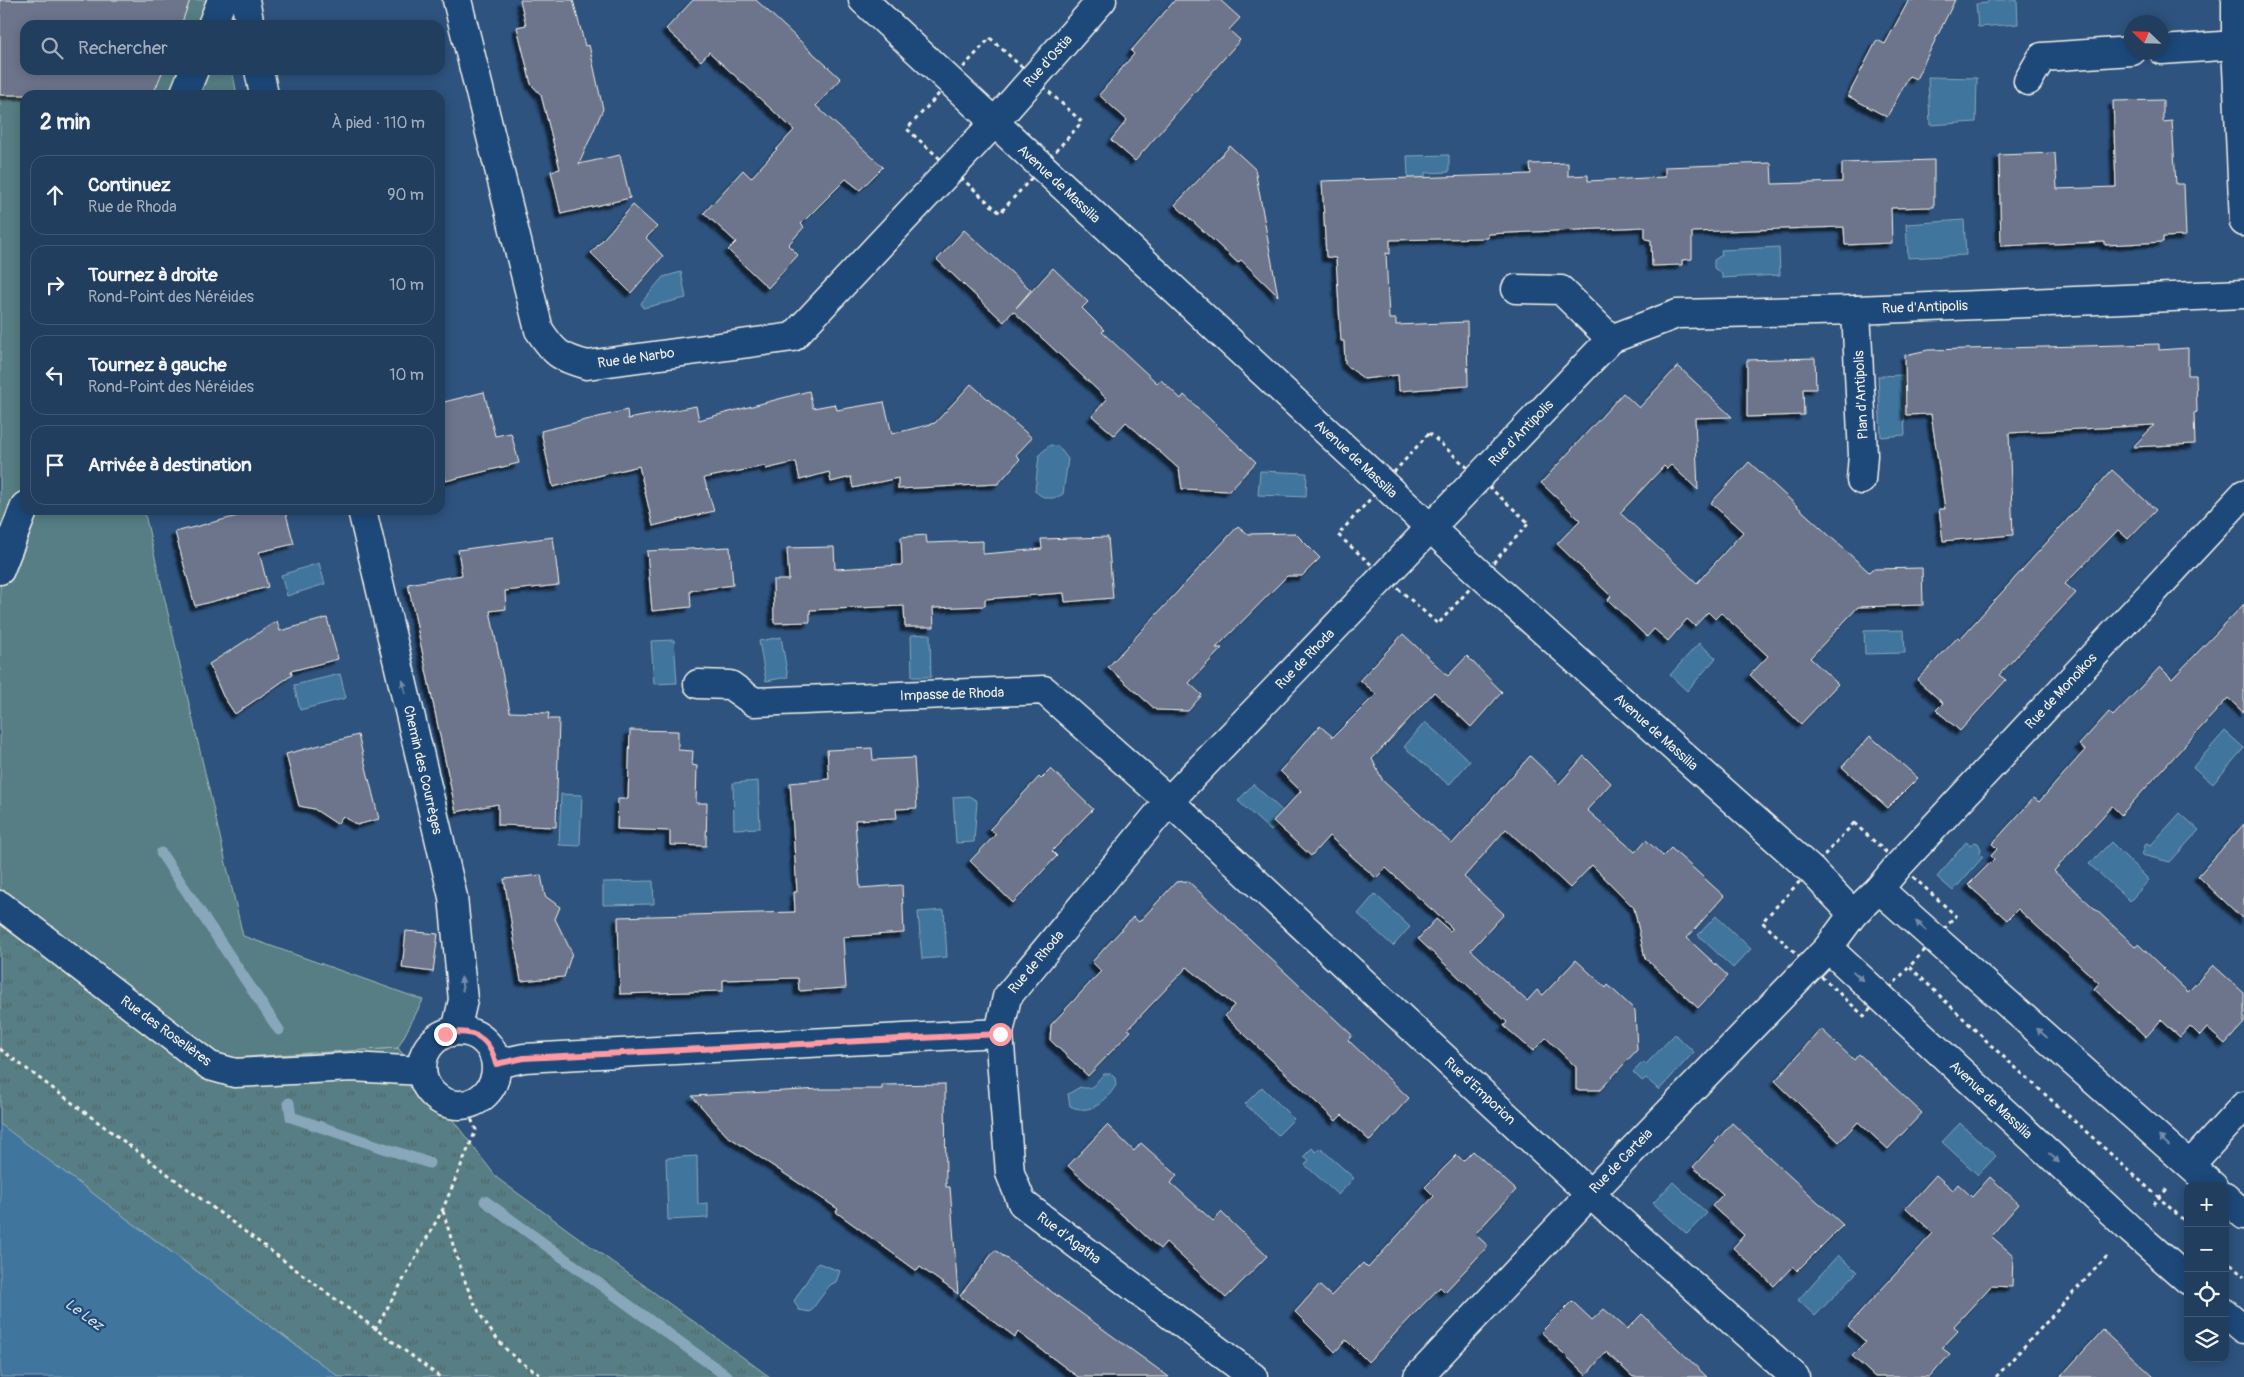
<!DOCTYPE html>
<html lang="fr">
<head>
<meta charset="utf-8">
<style>
  :root { --surface:#223e5e; --page:#2e4967; --text:#f1f3f6; --muted:#a2aebc; --line:#3f5773 }
  body { margin:0; font-family:Pangolin,sans-serif; background:var(--page); color:var(--text) }
  .controls { position:absolute; right:15px; bottom:15px; display:grid; overflow:hidden; border-radius:10px; box-shadow:0 2px 12px #0003 }
  .controls button { width:45px; height:45px; display:grid; place-items:center; padding:0; border:0; border-bottom:1px solid var(--line); background:var(--surface); color:var(--text); font:25px sans-serif }
  .compass { position:absolute; left:2124px; top:15px; width:45px; height:45px; border-radius:50%; background:var(--surface); box-shadow:0 2px 12px #0003; rotate:293deg }
  .stop { position:absolute; width:15px; height:15px; margin:-11px; border:4px solid #ff9aa2; border-radius:50%; background:#fff }
  .stop.end { background:#ff9aa2; border-color:#fff; box-shadow:0 1px 5px #0008 }
  .list { margin:0; padding:0; list-style:none }
  h2 { display:flex; justify-content:space-between; align-items:center; height:65px; margin:0; padding:0 20px; font-size:21px }
  h2 small { font-size:16px; font-weight:400; color:var(--muted) }
  .list li { display:grid; grid-template-columns:32px 1fr auto; gap:15px; align-items:center; box-sizing:border-box; height:80px; margin:0 10px 10px; padding:0 10px; border:1px solid var(--line); border-radius:15px }
  .list b { display:block; font-size:19px; white-space:nowrap }
  .list p { margin:0; font-size:16px; white-space:nowrap; color:var(--muted) }
  .list em { font-size:16px; font-style:normal; color:var(--muted) }
  .icon { flex:none; width:28px; height:28px; fill:none; stroke:currentColor; stroke-width:2; stroke-linecap:round; stroke-linejoin:round }
  .map { position:relative; flex:none; width:2244px; height:1377px; overflow:hidden }
  .search { position:absolute; background:var(--surface); box-shadow:0 2px 12px #0003; left:20px; top:20px; width:425px; height:55px; display:flex; align-items:center; gap:12px; box-sizing:border-box; padding:0 18px; border-radius:15px; color:var(--muted); font-size:19px }
  .panel { position:absolute; background:var(--surface); box-shadow:0 2px 12px #0003; left:20px; top:90px; width:425px; height:425px; border-radius:15px }
  .map>svg:first-child { display:block }
  .grass { fill:url(#grass-tufts); stroke:#a6b8b6 }
  .park { fill:#577e84; stroke:#a6b8b6 }
  .water { fill:#40769d; stroke:#88a7bb }
  .lines { fill:none; stroke-linecap:round; stroke-linejoin:round }
  .stream { stroke:#88a7bb; stroke-width:11 }
  .building { fill:#6c758c; stroke:#f4f1e8; filter:url(#shadow) }
  .minor-casing { stroke:#f4f1e8; stroke-width:31 }
  .path { stroke:#f4f1e8; stroke-width:3; stroke-dasharray:4 4; stroke-linecap:butt }
  .minor { stroke:#1f4a7a; stroke-width:28 }
  .oneway { fill:#748da6 }
  .route { stroke:#ff9aa2; stroke-width:6 }
  .labels { text-anchor:middle; dominant-baseline:central; stroke-width:4.5; stroke-linejoin:round; paint-order:stroke }
  .street-label { font-size:14px; fill:#f4f1e8; stroke:#1f4a7a }
  .water-label { font-size:15px; font-style:italic; fill:#d9dfdd; stroke:#1f4a7a }
</style>
</head>
<body>
<div class="map">
<svg width="2244" height="1377" viewBox="0 0 2244 1377">
  <defs>
    <pattern id="grass-tufts" width="24" height="20" patternUnits="userSpaceOnUse" patternTransform="scale(1.25)"><rect width="24" height="20" fill="#577e84"/><path d="M3 7l-1-3M5 7V3M7 7l1-3M15 17l-1-3M17 17v-4M19 17l1-3" fill="none" stroke="#516668"/></pattern>
    <filter id="shadow"><feDropShadow dx="-4.5" dy="4.5" stdDeviation="1" flood-color="#0009"/></filter>
  </defs>
  <rect width="100%" height="100%" fill="#2e537e"/>
  <filter id="ink" filterUnits="userSpaceOnUse"><feTurbulence type="fractalNoise" baseFrequency=".02" numOctaves="2"/><feDisplacementMap in="SourceGraphic" scale="10" xChannelSelector="R" yChannelSelector="G"/><feConvolveMatrix kernelMatrix="1 2 1 2 8 2 1 2 1" color-interpolation-filters="sRGB"/></filter>
  <g filter="url(#ink)">
    <!-- grass -->
    <polygon class="grass" points="0,907 198,1061 258,1056 398,1048 497,1178 770,1377 339,1377 0,1124"/>
    <!-- park -->
    <polygon class="park" points="0,0 216,0 221,25 25,25 25,70 232,70 237,95 25,95 25,510 144,510 243,936 423,1000 398,1048 258,1056 198,1061 0,907"/>
    <!-- water -->
    <g class="water">
      <polygon points="1989,0 2017,0 2018,24 1978,27 1976,4 1987,3"/>
      <polygon points="1928,77 1977,78 1976,122 1930,125"/>
      <polygon points="1449,155 1449,172 1425,173 1426,197 1409,198 1407,156"/>
      <polygon points="1964,220 1966,255 1908,258 1906,224"/>
      <polygon points="1779,247 1780,275 1722,278 1722,274 1714,268 1714,260 1722,255 1721,250"/>
      <polygon points="681,272 686,298 643,308 641,303 663,277"/>
      <polygon points="1903,375 1905,435 1881,437 1878,376"/>
      <path d="M1050,445l8,1 10,13 -5,35c-10,6 -19,6 -28,-3l4,-36z"/>
      <polygon points="1260,471 1307,473 1306,497 1258,495"/>
      <polygon points="319,563 325,584 287,596 281,575"/>
      <polygon points="1904,630 1905,653 1865,654 1864,631"/>
      <polygon points="930,634 931,677 912,677 911,635"/>
      <polygon points="781,637 788,677 766,681 759,641"/>
      <polygon points="674,640 677,683 654,684 651,641"/>
      <polygon points="1699,643 1716,658 1687,691 1670,675"/>
      <polygon points="340,674 346,698 300,710 294,685"/>
      <polygon points="1425,722 1470,761 1449,785 1404,747"/>
      <polygon points="2225,731 2244,748 2213,784 2193,767"/>
      <polygon points="758,781 760,828 734,829 733,783"/>
      <polygon points="1253,784 1287,815 1271,831 1238,801"/>
      <polygon points="561,794 582,795 580,846 559,845"/>
      <polygon points="969,796 977,801 974,842 956,843 953,797"/>
      <polygon points="2180,813 2199,830 2170,862 2142,855 2146,843 2151,845"/>
      <polygon points="1966,842 1970,845 1974,842 1978,843 1981,849 1980,854 1983,857 1953,891 1937,877"/>
      <polygon points="2111,842 2149,880 2130,901 2089,864"/>
      <polygon points="653,881 654,904 603,905 603,882"/>
      <polygon points="1375,894 1410,927 1393,946 1358,914"/>
      <polygon points="944,910 947,957 922,959 918,912"/>
      <polygon points="1716,916 1751,949 1733,968 1698,935"/>
      <polygon points="1675,1034 1694,1052 1659,1090 1646,1078 1642,1081 1633,1072 1643,1062 1646,1064"/>
      <path d="M1104,1074h7l4,4 1,7c-10,17 -26,31 -46,21l-2,-12 12,-7c14,4 15,-5 24,-13z"/>
      <polygon points="1262,1087 1294,1119 1278,1135 1245,1104"/>
      <polygon points="1960,1123 1996,1156 1978,1175 1942,1142"/>
      <polygon points="0,1124 298,1347 339,1377 0,1377"/>
      <polygon points="1312,1148 1316,1152 1320,1148 1354,1178 1338,1195 1305,1165 1309,1160 1304,1156"/>
      <polygon points="697,1156 698,1204 708,1203 708,1218 668,1220 666,1158"/>
      <polygon points="1673,1182 1707,1213 1687,1234 1653,1203"/>
      <polygon points="1838,1255 1857,1272 1815,1316 1798,1300"/>
      <polygon points="818,1263 840,1271 836,1282 830,1285 810,1312 799,1310 794,1301"/>
    </g>
    <g class="lines">
      <!-- stream -->
      <g class="stream">
        <polyline points="161,853 279,1030"/>
        <polyline points="289,1103 291,1117 429,1163"/>
        <polyline points="485,1201 728,1377"/>
      </g>
    </g>
    <!-- building -->
    <g class="building">
      <polygon points="0,0 190,0 181,25 25,25 25,70 163,70 153,95 0,95"/>
      <polygon points="520,0 573,0 585,46 589,45 603,109 579,164 620,155 630,198 561,214 551,171 560,169 541,95 531,84 517,27 526,25"/>
      <polygon points="693,0 756,0 841,79 816,106 883,167 860,190 846,179 801,224 804,227 788,245 798,255 768,288 728,250 736,242 704,213 743,170 751,178 794,130 709,52 701,61 666,29"/>
      <polygon points="1175,0 1220,0 1240,18 1229,30 1240,40 1135,161 1111,140 1127,120 1099,95 1134,54 1131,51"/>
      <polygon points="1909,0 1955,0 1916,79 1909,76 1887,117 1848,96 1877,40 1885,44"/>
      <polygon points="2163,100 2163,122 2172,121 2176,184 2184,184 2186,236 2163,237 2163,242 2126,244 2105,245 2105,242 2001,246 1999,155 2055,153 2057,189 2116,187 2113,101"/>
      <polygon points="1230,146 1255,169 1278,296 1241,260 1238,263 1175,205"/>
      <polygon points="1934,160 1934,207 1891,208 1892,243 1845,245 1844,227 1692,232 1692,259 1682,260 1682,265 1652,266 1651,240 1645,239 1645,227 1488,234 1488,238 1390,240 1390,254 1386,253 1389,319 1396,319 1396,325 1467,322 1468,386 1399,391 1398,375 1364,379 1345,364 1344,341 1341,341 1336,258 1326,257 1322,181 1531,174 1530,164 1568,163 1568,176 1588,175 1588,181 1665,177 1665,167 1771,163 1772,184 1842,182 1842,163"/>
      <polygon points="633,205 657,227 646,238 663,256 631,293 591,253"/>
      <polygon points="964,230 1031,290 1016,308 1053,268 1088,302 1082,308 1104,330 1102,332 1157,383 1161,380 1181,399 1184,395 1256,462 1229,491 1182,489 1179,469 1126,422 1114,435 1092,416 1107,399 1013,311 1004,322 937,260"/>
      <polygon points="2159,344 2159,350 2188,348 2188,375 2196,375 2197,412 2194,413 2195,444 2133,447 2154,425 2009,433 2013,535 1943,541 1939,509 1945,509 1931,414 1906,415 1905,355 1928,350"/>
      <polygon points="1815,358 1816,389 1803,389 1804,415 1747,417 1747,360"/>
      <polygon points="1678,366 1732,417 1695,418 1698,490 1671,465 1667,469 1664,466 1620,513 1697,583 1743,532 1711,503 1749,462 1869,572 1872,569 1922,568 1923,605 1858,607 1810,658 1838,684 1801,724 1750,675 1768,656 1721,613 1715,619 1708,612 1695,626 1687,619 1668,641 1654,629 1647,637 1608,600 1611,596 1557,544 1580,520 1541,483 1623,393 1639,408"/>
      <polygon points="971,384 1032,438 1016,455 1020,459 998,484 898,489 898,478 853,488 851,477 831,482 829,472 800,480 796,462 766,469 765,466 704,478 714,511 653,526 639,466 553,487 541,431 627,410 628,419 696,406 699,420 809,391 813,408 835,404 837,410 884,402 892,434 935,423"/>
      <polygon points="484,392 495,436 511,433 519,463 446,481 440,457 440,403"/>
      <polygon points="2112,470 2156,510 2128,539 2118,530 2065,584 2076,593 1999,675 2006,680 1960,731 1936,710 1943,703 1917,680 1958,637 1960,639"/>
      <polygon points="261,510 285,510 294,544 259,552 268,587 195,606 175,532"/>
      <polygon points="1238,526 1248,534 1295,533 1320,558 1302,576 1287,576 1216,648 1222,648 1189,683 1202,695 1188,711 1156,710 1108,667"/>
      <polygon points="926,535 927,543 983,541 983,554 1042,549 1041,539 1108,537 1113,598 1065,602 1064,593 985,599 985,606 933,608 934,627 905,627 904,606 810,610 810,622 774,623 773,580 789,580 787,548 834,547 835,569 902,565 901,537"/>
      <polygon points="553,537 559,585 505,591 506,609 490,611 510,712 549,713 548,719 559,719 556,827 498,825 498,804 456,812 408,584 462,575 458,550"/>
      <polygon points="730,547 733,585 690,591 691,607 652,611 647,551"/>
      <polygon points="2244,604 2244,713 2228,698 2121,815 2112,806 2054,871 2135,946 2138,944 2188,992 2213,965 2244,993 2244,1023 2225,1044 2207,1028 2200,1036 2190,1026 2180,1037 2161,1020 2146,1037 2094,989 2099,983 2018,909 2007,920 1968,885 1994,859 1991,856 1997,849 1992,844 2034,798 2039,802 2085,750 2079,745 2109,712 2113,716 2160,667 2172,679"/>
      <polygon points="327,618 338,659 291,671 292,675 235,714 223,696 209,664 277,621 280,631"/>
      <polygon points="1403,634 1448,676 1467,656 1502,692 1471,727 1434,692 1372,759 1383,781 1452,844 1530,756 1559,784 1584,756 1611,783 1587,810 1635,852 1646,840 1663,856 1671,848 1724,896 1687,938 1728,976 1698,1008 1645,958 1634,908 1592,865 1570,888 1506,829 1464,877 1504,914 1471,950 1527,1001 1537,990 1543,995 1576,960 1606,988 1608,985 1635,1010 1637,1050 1600,1090 1576,1090 1576,1067 1546,1038 1533,1051 1504,1026 1507,1022 1418,939 1436,919 1450,931 1452,928 1386,868 1376,878 1329,836 1311,856 1273,821 1301,791 1280,771 1320,726 1333,737 1376,694 1360,680"/>
      <polygon points="630,730 678,731 678,750 693,751 692,765 697,766 696,803 707,803 706,846 670,845 670,831 617,829 618,799 628,799"/>
      <polygon points="358,735 379,819 357,825 343,816 337,824 314,809 299,806 286,754"/>
      <polygon points="1870,736 1918,778 1888,808 1842,767"/>
      <polygon points="872,748 873,760 914,758 917,808 896,809 897,818 855,820 860,888 902,885 904,933 843,937 846,988 799,991 798,978 723,980 723,991 620,994 618,917 795,912 794,892 797,892 790,783 829,779 827,750"/>
      <polygon points="1051,769 1093,809 1052,851 1057,856 1013,903 970,861 996,834 990,829 1039,777 1041,779"/>
      <polygon points="2244,824 2244,920 2198,876"/>
      <polygon points="541,875 545,896 560,907 555,919 572,953 564,977 521,981 504,879"/>
      <polygon points="1188,881 1352,1035 1348,1040 1409,1098 1370,1141 1342,1115 1336,1121 1225,1016 1234,1005 1187,967 1128,1029 1131,1031 1088,1076 1050,1040 1051,1025 1101,971 1092,962 1133,917 1139,922 1176,882"/>
      <polygon points="406,931 438,934 433,972 402,968"/>
      <polygon points="1821,1029 1854,1060 1859,1054 1922,1113 1888,1149 1858,1122 1839,1142 1775,1081"/>
      <polygon points="945,1084 946,1187 950,1187 958,1294 920,1267 917,1271 836,1212 838,1209 726,1135 692,1096 822,1089 882,1089 882,1085"/>
      <polygon points="1732,1123 1843,1225 1797,1271 1793,1266 1774,1286 1733,1248 1744,1235 1712,1206 1723,1194 1693,1167"/>
      <polygon points="1107,1125 1134,1151 1141,1143 1177,1175 1171,1183 1213,1221 1221,1212 1267,1256 1226,1298 1166,1242 1160,1249 1068,1166"/>
      <polygon points="1473,1151 1516,1190 1475,1234 1488,1246 1445,1292 1440,1287 1368,1362 1346,1340 1335,1352 1295,1312 1319,1285 1331,1296 1363,1263 1368,1268 1434,1196 1425,1187 1457,1155 1463,1161"/>
      <polygon points="1936,1175 1953,1190 1958,1184 1972,1197 1990,1177 2019,1204 1991,1236 2013,1255 2012,1287 1991,1286 1954,1326 1958,1331 1942,1348 1950,1354 1930,1377 1875,1377 1852,1356 1866,1342 1848,1326 1933,1233 1906,1208"/>
      <polygon points="995,1250 1034,1279 1169,1377 1078,1377 1018,1332 1015,1337 960,1296"/>
      <polygon points="1572,1301 1592,1320 1604,1309 1627,1329 1642,1314 1707,1377 1633,1377 1606,1352 1586,1375 1541,1332"/>
      <polygon points="2103,1330 2154,1377 2060,1377"/>
    </g>
    <g class="lines">
      <!-- minor casing -->
      <g class="minor-casing">
        <g id="minor">
          <polyline points="245,0 250,25"/>
          <path d="M457,0l82,330c16,24 20,27 48,35l206,-28 201,-214 108,-123"/>
          <polyline points="863,0 1481,575 1811,870 1853,914"/>
          <polyline points="2236,0 2236,45 2244,222"/>
          <polyline points="212,25 222,0"/>
          <polyline points="2162,50 2236,45"/>
          <polyline points="259,70 264,95"/>
          <polyline points="2028,81 2042,57 2132,51"/>
          <polyline points="184,95 194,70"/>
          <polyline points="1516,289 1561,290 1611,339"/>
          <polyline points="1856,310 1863,455 1861,480"/>
          <polyline points="362,510 453,897 463,1000 456,1031"/>
          <polyline points="0,570 25,506"/>
          <polyline points="698,684 730,685 754,702 1044,690 1169,801 1590,1194 1795,1377"/>
          <polyline points="1879,889 1899,865 2244,494"/>
          <polyline points="0,905 210,1066 235,1073 352,1067 422,1071"/>
          <circle cx="459" cy="1068" r="37"/>
          <polyline points="999,1033 1010,1173 1022,1203 1253,1377"/>
          <polyline points="496,1064 524,1058 999,1033 1007,997 1169,801 1611,339 1677,314 1856,310 2244,294"/>
          <polyline points="2190,1165 2244,1106"/>
          <polyline points="2225,1197 2244,1215"/>
          <polyline points="2188,1280 2131,1230 1828,948 1853,914 1879,889 2213,1186"/>
          <polyline points="2225,1313 2244,1329"/>
          <polyline points="1418,1377 1590,1194 1828,948"/>
        </g>
      </g>
      <!-- path -->
      <g class="path">
        <polygon points="990,38 1082,122 1000,213 907,129"/>
        <polygon points="1429,433 1529,523 1438,624 1338,535"/>
        <polygon points="1854,823 1956,916 1864,1016 1762,922"/>
        <polyline points="1910,967 1995,1049 2188,1224"/>
        <polyline points="0,1049 440,1377"/>
        <polyline points="2153,1204 2167,1189"/>
        <path d="M443,1211c16,53 26,101 66,141 10,10 23,17 34,25"/>
        <polyline points="2225,1258 2244,1276"/>
        <polyline points="375,1330 442,1211 476,1130 465,1105"/>
        <polyline points="1996,1377 2109,1254"/>
      </g>
      <!-- minor -->
      <use href="#minor" class="minor"/>
    </g>
    <!-- one-way arrows -->
    <defs><path id="oneway-solid" d="M-6-.8H1V-3.2L6.5 0L1 3.2V.8H-6Z" transform="scale(1.25)"/></defs>
    <g class="oneway">
      <use href="#oneway-solid" transform="translate(404 687) rotate(-103)"/>
      <use href="#oneway-solid" transform="translate(1921 926) rotate(-138)"/>
      <use href="#oneway-solid" transform="translate(1858 976) rotate(43)"/>
      <use href="#oneway-solid" transform="translate(462 984) rotate(-96)"/>
      <use href="#oneway-solid" transform="translate(2042 1033) rotate(-138)"/>
      <use href="#oneway-solid" transform="translate(2164 1141) rotate(-138)"/>
      <use href="#oneway-solid" transform="translate(2054 1158) rotate(43)"/>
    </g>
  </g>
  <g class="lines" filter="url(#ink)">
    <!-- route -->
    <path class="route" d="M445,1034c27,-6 44,2 51,30l28,-6 476,-24"/>
  </g>
  <g class="labels">
    <!-- street labels -->
    <g class="street-label">
      <text transform="translate(1048 61) rotate(-48)">Rue d'Ostia</text>
      <text transform="translate(1059 184) rotate(43)">Avenue de Massilia</text>
      <text transform="translate(1925 307) rotate(-2)">Rue d'Antipolis</text>
      <text transform="translate(636 358) rotate(-8)">Rue de Narbo</text>
      <text transform="translate(1861 395) rotate(-93)">Plan d'Antipolis</text>
      <text transform="translate(1521 433) rotate(-46)">Rue d'Antipolis</text>
      <text transform="translate(1356 459) rotate(43)">Avenue de Massilia</text>
      <text transform="translate(1305 659) rotate(-46)">Rue de Rhoda</text>
      <text transform="translate(2061 691) rotate(-47)">Rue de Monoikos</text>
      <text transform="translate(952 694) rotate(-2)">Impasse de Rhoda</text>
      <text transform="translate(1656 732) rotate(42)">Avenue de Massilia</text>
      <text transform="translate(423 770) rotate(77)">Chemin des Courrèges</text>
      <text transform="translate(1036 962) rotate(-50)">Rue de Rhoda</text>
      <text transform="translate(166 1031) rotate(36)">Rue des Roselières</text>
      <text transform="translate(1480 1091) rotate(43)">Rue d'Emporion</text>
      <text transform="translate(1991 1100) rotate(43)">Avenue de Massilia</text>
      <text transform="translate(1621 1161) rotate(-46)">Rue de Carteia</text>
      <text transform="translate(1069 1238) rotate(37)">Rue d'Agatha</text>
    </g>
    <!-- water labels -->
    <g class="water-label">
      <text transform="translate(84 1315) rotate(36)">Le Lez</text>
    </g>
  </g>
</svg>
<div class="controls">
<button>+</button>
<button>−</button>
<button><svg class="icon" aria-label="locate" viewBox="0 0 24 24"><circle cx="12" cy="12" r="6"/><path d="M12 2v4M12 18v4M2 12h4M18 12h4"/></svg></button>
<button><svg class="icon" aria-label="layers" viewBox="0 0 24 24"><path d="M12 4l9 5-9 5-9-5zM3 14l9 5 9-5"/></svg></button>
</div>
<svg class="compass" viewBox="-18 -18 36 36"><path d="M0-13l5 13h-10z" fill="#e53935"/><path d="M0 13l5-13h-10z" fill="#a2aebc"/></svg>
<div class="stop" style="left:1000px;top:1034px"></div>
<div class="stop end" style="left:445px;top:1034px"></div>
<div class="search"><svg class="icon" aria-label="search" viewBox="0 0 24 24"><circle cx="10" cy="10" r="6"/><path d="M15 15l6 6"/></svg>Rechercher</div>
<section class="panel">
<h2>2 min<small>À pied · 110 m</small></h2>
<ul class="list">
<li><svg class="icon" aria-label="ahead" viewBox="0 0 24 24"><path d="M12 20V5M6 11l6-6 6 6"/></svg><div><b>Continuez</b><p>Rue de Rhoda</p></div><em>90 m</em></li>
<li><svg class="icon" aria-label="right" viewBox="0 0 24 24"><path d="M7 20v-9h11M14 6l5 5-5 5"/></svg><div><b>Tournez à droite</b><p>Rond-Point des Néréides</p></div><em>10 m</em></li>
<li><svg class="icon" aria-label="left" viewBox="0 0 24 24"><path d="M17 20v-9H6M10 6l-5 5 5 5"/></svg><div><b>Tournez à gauche</b><p>Rond-Point des Néréides</p></div><em>10 m</em></li>
<li><svg class="icon" aria-label="arrive" viewBox="0 0 24 24"><path d="M6 21V4h12l-3 4 3 4H6"/></svg><div><b>Arrivée à destination</b></div></li>
</ul>
</section>
</div>
</body>
</html>
